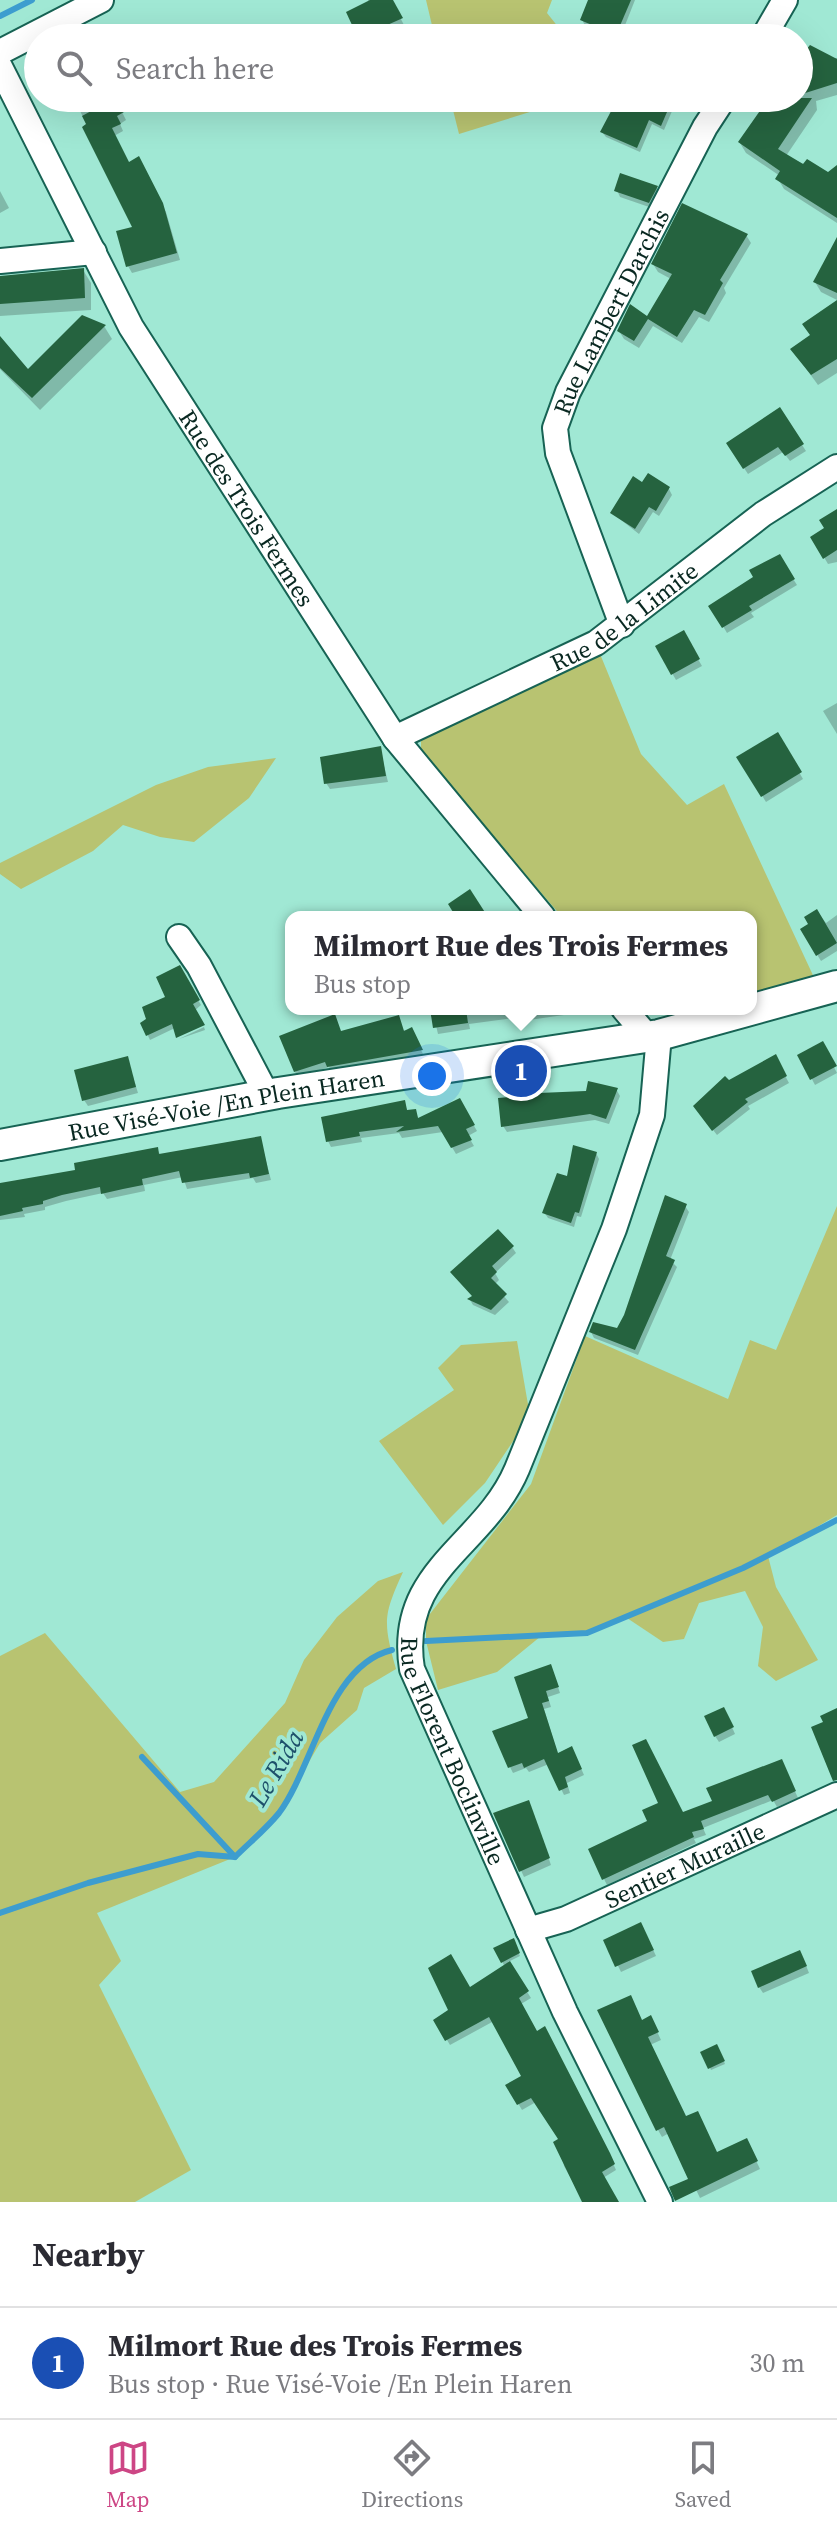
<!DOCTYPE html>
<html lang="en">
<head>
<meta charset="utf-8">
<style>
  :root { --surface:#fff; --page:#f7f7f7; --text:#2b2b33; --muted:#7c7c81; --line:#e1e1e2; --accent:#cd4685 }
  body { margin:0; font-family:"Source Serif 4",serif; background:var(--page); color:var(--text) }
  .you { position:absolute; left:432px; top:1076px; width:28px; height:28px; margin:-20px; border:6px solid #fff; border-radius:50%; background:#1a73e8; box-shadow:0 0 0 12px #1a73e833 }
  .badge { display:grid; place-items:center; width:52px; height:52px; border-radius:50%; background:var(--accent); color:#fff; font-size:26px; font-weight:700 }
  .pin { position:absolute; translate:-50% -50%; border:4px solid #fff; box-shadow:0 2px 8px #0006 }
  .popup { position:absolute; left:285px; top:911px; width:472px; height:104px; box-sizing:border-box; display:grid; place-content:center; border-radius:16px; background:var(--surface); filter:drop-shadow(0 2px 6px #0005); font-size:26px; white-space:nowrap; color:var(--muted) }
  .popup b { font-size:30px; color:var(--text) }
  .popup::after { content:''; position:absolute; left:50%; top:100%; margin-left:-16px; border:16px solid transparent; border-top-color:var(--surface) }
  .list { margin:0; padding:0; list-style:none }
  h2 { display:flex; justify-content:space-between; align-items:center; height:104px; margin:0; padding:0 32px; font-size:34px }
  h2 small { font-size:26px; font-weight:400; color:var(--muted) }
  .list li { display:grid; grid-template-columns:52px 1fr auto; gap:24px; align-items:center; box-sizing:border-box; height:112px; padding:0 32px; border-top:2px solid var(--line) }
  .list b { display:block; font-size:30px; white-space:nowrap }
  .list p { margin:0; font-size:26px; white-space:nowrap; color:var(--muted) }
  .list em { font-size:26px; font-style:normal; color:var(--muted) }
  .icon { flex:none; width:44px; height:44px; fill:none; stroke:currentColor; stroke-width:2; stroke-linecap:round; stroke-linejoin:round }
  .map { position:relative; flex:none; width:837px; height:2202px; overflow:hidden }
  .search { position:absolute; background:var(--surface); box-shadow:0 8px 32px #0002; left:24px; right:24px; top:24px; height:88px; display:flex; align-items:center; gap:20px; box-sizing:border-box; padding:0 28px; border-radius:44px; color:var(--muted); font-size:30px }
  .sheet { height:216px; background:var(--surface) }
  nav { display:flex; justify-content:space-around; align-items:center; box-sizing:border-box; height:112px; border-top:2px solid var(--line); background:var(--surface); font-size:22px; color:var(--muted) }
  nav a { display:grid; justify-items:center; gap:4px }
  nav .on { color:var(--accent) }
  .map>svg:first-child { display:block }
  .green { fill:#b8c371 }
  .shadow { fill:#0003 }
  .lines { fill:none; stroke-linecap:round; stroke-linejoin:round }
  .stream { stroke:#3d9dcf; stroke-width:6 }
  .building { fill:#25633f }
  .minor-casing { stroke:#176354; stroke-width:28 }
  .tertiary-casing { stroke:#176354; stroke-width:34 }
  .minor { stroke:#fff; stroke-width:24 }
  .tertiary { stroke:#fff; stroke-width:30 }
  .labels { text-anchor:middle; dominant-baseline:central; stroke-width:8; stroke-linejoin:round; paint-order:stroke }
  .street-label { font-size:24px; fill:#092821; stroke:#a0e8d4 }
  .water-label { font-size:26px; font-style:italic; fill:#1e506b; stroke:#a0e8d4 }
</style>
</head>
<body>
<div class="map">
<svg width="837" height="2202" viewBox="0 0 837 2202">
  <rect width="100%" height="100%" fill="#a0e8d4"/>
  <!-- green -->
  <g class="green">
    <polygon points="426,0 552,0 547,13 567,38 435,38"/>
    <polygon points="450,98 575,98 459,134"/>
    <polygon points="598,649 641,754 687,805 724,784 818,986 751,1001 751,917 562,917 421,753 421,741 434,728"/>
    <polygon points="276,758 249,798 194,842 160,837 123,825 93,851 21,889 0,874 0,863 156,785 208,767"/>
    <polygon points="837,1206 837,1515 768,1556 776,1587 818,1660 776,1681 758,1666 763,1627 745,1591 699,1603 684,1639 663,1642 627,1618 587,1633 546,1632 497,1672 438,1690 426,1641 426,1619 531,1484 585,1336 728,1399 750,1340 776,1350"/>
    <polygon points="517,1341 530,1416 485,1483 443,1525 379,1441 454,1390 438,1368 461,1345"/>
    <path d="M403,1572c-20,44 -20,50 -7,97l-32,19 -7,22 -37,33 -41,70 -44,44 -138,56 24,48 -22,24 92,185 -56,32h-135v-546l45,-23 135,159 34,-10 71,-79 19,-43 33,-43 41,-36z"/>
  </g>
  <!-- shadow -->
  <g class="shadow">
    <polygon points="368,0 391,0 404,25 379,38 360,38 348,13 369,3"/>
    <polygon points="594,0 635,0 620,38 585,26 582,19"/>
    <polygon points="282,30 287,38 259,38 259,36"/>
    <polygon points="831,58 837,58 837,95 816,101 817,110 786,156 828,175 837,170 837,223 784,189 778,179 780,176 746,153 740,143 773,98 799,98 799,62"/>
    <polygon points="74,98 115,98 126,120 120,124 123,131 114,136 128,164 142,166 166,212 180,260 132,273 128,266 135,228"/>
    <polygon points="264,98 300,98 301,106 285,110 281,103 269,106"/>
    <polygon points="620,98 669,98 675,104 664,130 652,124 640,152 606,137 602,132"/>
    <polygon points="656,187 660,193 652,208 620,197 617,190"/>
    <polygon points="0,191 9,208 0,213"/>
    <polygon points="746,235 751,243 724,288 726,293 709,322 699,317 682,343 653,326 639,348 624,339 619,331 648,318 671,279 658,272 653,264"/>
    <polygon points="837,242 837,300 821,292 815,282"/>
    <polygon points="83,270 91,283 91,310 0,316 0,278"/>
    <polygon points="837,302 837,373 818,385 799,359"/>
    <polygon points="104,326 112,339 40,410 0,369 0,339 28,372"/>
    <polygon points="779,410 806,451 790,461 783,452 748,474 728,444"/>
    <polygon points="642,485 669,489 672,495 659,516 653,512 639,534 612,513"/>
    <polygon points="837,516 837,562 828,564 812,537 826,529"/>
    <polygon points="779,557 797,585 751,613 754,617 727,633 711,606 756,578"/>
    <polygon points="683,633 702,666 676,680 657,647"/>
    <polygon points="837,703 837,734 823,711"/>
    <polygon points="777,734 803,779 766,802 739,758"/>
    <polygon points="380,749 388,782 330,789 326,783"/>
    <polygon points="817,911 826,923 837,915 837,951 821,961 802,930 811,925"/>
    <polygon points="179,967 201,1005 175,1028 150,1040 142,1023 168,998"/>
    <polygon points="432,1009 570,1009 571,1014 515,1022 513,1018 469,1024 470,1029 438,1034"/>
    <polygon points="204,1027 205,1030 179,1039"/>
    <polygon points="411,1030 424,1056 332,1072 329,1067 299,1077 295,1072 341,1033"/>
    <polygon points="822,1044 837,1073 815,1085 800,1056"/>
    <polygon points="775,1057 789,1083 748,1106 750,1109 717,1135 699,1112 728,1082"/>
    <polygon points="127,1058 138,1093 88,1106 84,1100"/>
    <polygon points="616,1089 620,1096 609,1124 595,1120 507,1132 503,1126 539,1095"/>
    <polygon points="459,1100 477,1131 468,1136 474,1146 456,1154 443,1132 402,1138 399,1133 361,1138 362,1142 331,1147 328,1141 404,1103 408,1112 415,1111 419,1120"/>
    <polygon points="260,1138 271,1180 256,1183 253,1178 187,1189 183,1177 144,1185 145,1191 107,1199 103,1193 66,1201 45,1207 45,1210 24,1214 25,1217 0,1220 0,1186 78,1172 157,1149 161,1156"/>
    <polygon points="596,1153 599,1159 581,1217 577,1216 574,1227 548,1218 544,1212 568,1179"/>
    <polygon points="685,1206 689,1212 670,1260 677,1267 638,1355 594,1338 591,1332 618,1330"/>
    <polygon points="512,1247 516,1253 495,1273 499,1280 494,1285 509,1302 495,1315 473,1305 470,1300 474,1298 453,1273"/>
    <polygon points="553,1672 560,1693 548,1697 551,1707 544,1709 558,1755 575,1755 584,1775 567,1783 570,1793 564,1795 549,1764 529,1772 526,1768 513,1773 510,1767"/>
    <polygon points="727,1716 735,1734 719,1742 715,1736"/>
    <polygon points="784,1767 798,1798 777,1807 773,1800 703,1828 706,1835 694,1839 696,1843 607,1885 604,1879 682,1814 715,1803"/>
    <polygon points="531,1808 551,1865 524,1877 495,1814"/>
    <polygon points="644,1930 656,1956 621,1972 606,1941"/>
    <polygon points="513,1941 520,1956 508,1962 531,1998 521,2004 612,2161 616,2170 603,2178 617,2202 584,2202 564,2166 560,2140 536,2102 522,2110 508,2086 523,2076 494,2021 450,2045 435,2020 451,2011 469,1990 505,1967 495,1949"/>
    <polygon points="803,1958 809,1973 763,1993 759,1987"/>
    <polygon points="600,2011 654,2025 661,2040 650,2045 686,2118 717,2154 750,2148 760,2169 700,2198 669,2133 662,2137 658,2130"/>
    <polygon points="717,2046 725,2064 711,2070 703,2053"/>
  </g>
  <g class="lines">
    <!-- stream -->
    <g class="stream">
      <polyline points="0,16 32,0"/>
      <polyline points="426,1641 587,1633 743,1568 837,1520"/>
      <polyline points="142,1757 235,1857"/>
      <path d="M0,1913l88,-30 110,-29 37,3c14,-14 31,-28 44,-44 35,-47 49,-148 113,-163"/>
    </g>
  </g>
  <!-- building -->
  <g class="building">
    <polygon points="370,0 393,0 403,18 358,38 346,12"/>
    <polygon points="588,0 631,0 616,35 580,20"/>
    <polygon points="810,45 837,59 837,83 799,95 799,58"/>
    <polygon points="115,98 124,112 117,116 121,124 112,128 129,162 139,156 163,203 177,253 126,267 116,231 132,227 82,127 86,124 82,116"/>
    <polygon points="618,98 673,98 661,126 649,120 637,148 600,132"/>
    <polygon points="769,98 812,98 778,149 803,164 807,159 828,172 837,165 837,218 775,179 780,171 738,142"/>
    <polygon points="620,173 658,186 649,203 614,191"/>
    <polygon points="682,203 748,234 720,280 723,283 705,315 694,310 677,337 648,319 634,341 617,331 630,304 647,316 672,274 651,264"/>
    <polygon points="837,237 837,293 813,282"/>
    <polygon points="84,268 85,298 0,304 0,276"/>
    <polygon points="837,300 837,359 811,375 790,349 810,335 802,324"/>
    <polygon points="82,315 106,325 32,398 0,368 0,336 28,369"/>
    <polygon points="780,407 804,444 785,456 778,447 743,469 726,443"/>
    <polygon points="648,473 670,487 656,511 649,507 635,529 610,513 633,476 642,482"/>
    <polygon points="837,509 837,550 823,559 810,537 824,528 819,520"/>
    <polygon points="780,554 795,579 749,606 752,610 722,628 708,606 753,577 749,570"/>
    <polygon points="684,630 700,659 671,675 655,646"/>
    <polygon points="778,732 802,772 761,797 736,757"/>
    <polygon points="381,746 386,776 324,784 320,757"/>
    <polygon points="470,889 488,917 456,917 448,904"/>
    <polygon points="817,909 837,943 816,956 800,929 808,924 804,917"/>
    <polygon points="180,965 200,1000 193,1004 205,1025 176,1038 172,1024 146,1036 140,1023 146,1019 142,1007 165,997 156,977"/>
    <polygon points="430,1009 466,1009 468,1023 433,1028"/>
    <polygon points="335,1014 341,1031 399,1015 404,1031 412,1027 423,1050 327,1067 325,1062 294,1072 279,1036"/>
    <polygon points="823,1041 837,1066 810,1080 797,1055"/>
    <polygon points="776,1054 787,1076 745,1099 748,1102 712,1131 693,1106 725,1076 729,1080"/>
    <polygon points="128,1056 136,1087 82,1101 74,1070"/>
    <polygon points="588,1081 618,1088 606,1119 590,1114 501,1127 498,1098 510,1097 509,1093 539,1090 539,1093 586,1091"/>
    <polygon points="460,1098 475,1125 466,1129 472,1140 451,1148 438,1126 396,1132 404,1126 359,1132 360,1136 326,1142 321,1117 405,1100 407,1110 416,1109 418,1118"/>
    <polygon points="261,1136 269,1174 250,1178 249,1173 182,1183 179,1171 142,1179 143,1185 123,1189 101,1194 100,1187 62,1195 43,1201 43,1204 22,1208 23,1211 0,1216 0,1183 75,1170 74,1163 158,1147 159,1154"/>
    <polygon points="573,1145 597,1152 579,1213 575,1212 571,1223 542,1213 557,1173 567,1176"/>
    <polygon points="665,1195 687,1204 666,1256 675,1260 635,1350 589,1332 593,1322 617,1328 624,1315"/>
    <polygon points="498,1229 514,1246 492,1266 497,1272 491,1278 507,1294 491,1310 467,1299 472,1296 450,1272"/>
    <polygon points="551,1664 559,1687 546,1691 549,1701 542,1703 558,1753 572,1746 582,1769 565,1777 568,1787 559,1791 544,1759 524,1768 522,1763 508,1768 492,1731 528,1718 514,1677"/>
    <polygon points="724,1707 734,1727 714,1737 704,1716"/>
    <polygon points="837,1708 837,1780 833,1781 811,1727 823,1722 820,1716"/>
    <polygon points="646,1739 683,1812 712,1801 706,1788 782,1759 796,1791 772,1802 768,1795 701,1821 704,1829 692,1832 694,1837 602,1880 588,1849 647,1821 642,1810 658,1803 632,1745"/>
    <polygon points="529,1800 550,1858 519,1872 493,1813"/>
    <polygon points="641,1922 654,1950 615,1967 603,1940"/>
    <polygon points="514,1938 520,1953 501,1963 493,1948"/>
    <polygon points="800,1950 807,1966 758,1988 751,1971"/>
    <polygon points="451,1954 470,1987 510,1961 529,1991 519,1998 537,2031 545,2026 610,2153 615,2164 602,2172 619,2202 582,2202 553,2142 558,2139 531,2098 517,2105 505,2085 521,2076 489,2017 445,2041 433,2020 448,2010 428,1968"/>
    <polygon points="631,1995 642,2020 651,2015 659,2032 648,2037 686,2116 698,2111 717,2152 747,2138 758,2161 675,2201 669,2187 688,2179 664,2127 656,2131 597,2010"/>
    <polygon points="717,2044 725,2061 708,2069 700,2052"/>
  </g>
  <g class="lines">
    <!-- minor casing -->
    <g class="minor-casing">
      <g id="minor">
        <polyline points="763,38 785,0"/>
        <polyline points="0,52 101,0"/>
        <path id="s1" d="M0,67l131,260 264,411 148,179"/>
        <polyline points="0,261 94,252"/>
        <path id="s2" d="M622,625l-64,-172 -3,-25 13,-36 137,-265 19,-29"/>
        <path id="s3" d="M395,738l201,-95 167,-129 74,-47"/>
        <polyline points="179,937 199,966 267,1095"/>
        <polyline points="624,1009 647,1036"/>
        <path id="s4" d="M659,1035l-7,80 -38,114 -97,240c-33,78 -121,101 -105,200l153,343 95,190"/>
        <path id="s5" d="M528,1930l38,-11 271,-124"/>
      </g>
    </g>
    <!-- tertiary casing -->
    <g class="tertiary-casing">
      <g id="tertiary">
        <path id="s6" d="M0,1145l278,-52 381,-58 178,-49"/>
      </g>
    </g>
    <!-- minor -->
    <use href="#minor" class="minor"/>
    <!-- tertiary -->
    <use href="#tertiary" class="tertiary"/>
  </g>
  <g class="labels">
    <!-- street labels -->
    <g class="street-label">
      <text stroke="none"><textPath href="#s2" startOffset="338">Rue Lambert Darchis</textPath></text>
      <text stroke="none"><textPath href="#s1" startOffset="506">Rue des Trois Fermes</textPath></text>
      <text stroke="none"><textPath href="#s3" startOffset="260">Rue de la Limite</textPath></text>
      <text stroke="none"><textPath href="#s6" startOffset="230">Rue Visé-Voie /En Plein Haren</textPath></text>
      <text stroke="none"><textPath href="#s4" startOffset="784">Rue Florent Boclinville</textPath></text>
      <text stroke="none"><textPath href="#s5" startOffset="170">Sentier Muraille</textPath></text>
    </g>
    <!-- water labels -->
    <g class="water-label">
      <text transform="translate(276 1768) rotate(-60)">Le Rida</text>
    </g>
  </g>
</svg>
<div class="you"></div>
<div class="pin badge" style="left:521px;top:1071px;background:#1a4fb4">1</div>
<div class="popup"><b>Milmort Rue des Trois Fermes</b>Bus stop</div>
<div class="search"><svg class="icon" aria-label="search" viewBox="0 0 24 24"><circle cx="10" cy="10" r="6"/><path d="M15 15l6 6"/></svg>Search here</div>
</div>
<section class="sheet">
<h2>Nearby<small></small></h2>
<ul class="list">
<li><span class="badge" style="background:#1a4fb4">1</span><div><b>Milmort Rue des Trois Fermes</b><p>Bus stop · Rue Visé-Voie /En Plein Haren</p></div><em>30 m</em></li>
</ul>
</section>
<nav>
<a class="on"><svg class="icon" aria-label="map" viewBox="0 0 24 24"><path d="M3 6l6-2 6 2 6-2v14l-6 2-6-2-6 2zM9 4v14M15 6v14"/></svg>Map</a>
<a><svg class="icon" aria-label="directions" viewBox="0 0 24 24"><path d="M12 3l9 9-9 9-9-9zM9 14v-3h6M13 9l2 2-2 2"/></svg>Directions</a>
<a><svg class="icon" aria-label="saved" viewBox="0 0 24 24"><path d="M7 4h10v16l-5-4-5 4z"/></svg>Saved</a>
</nav>
</body>
</html>
